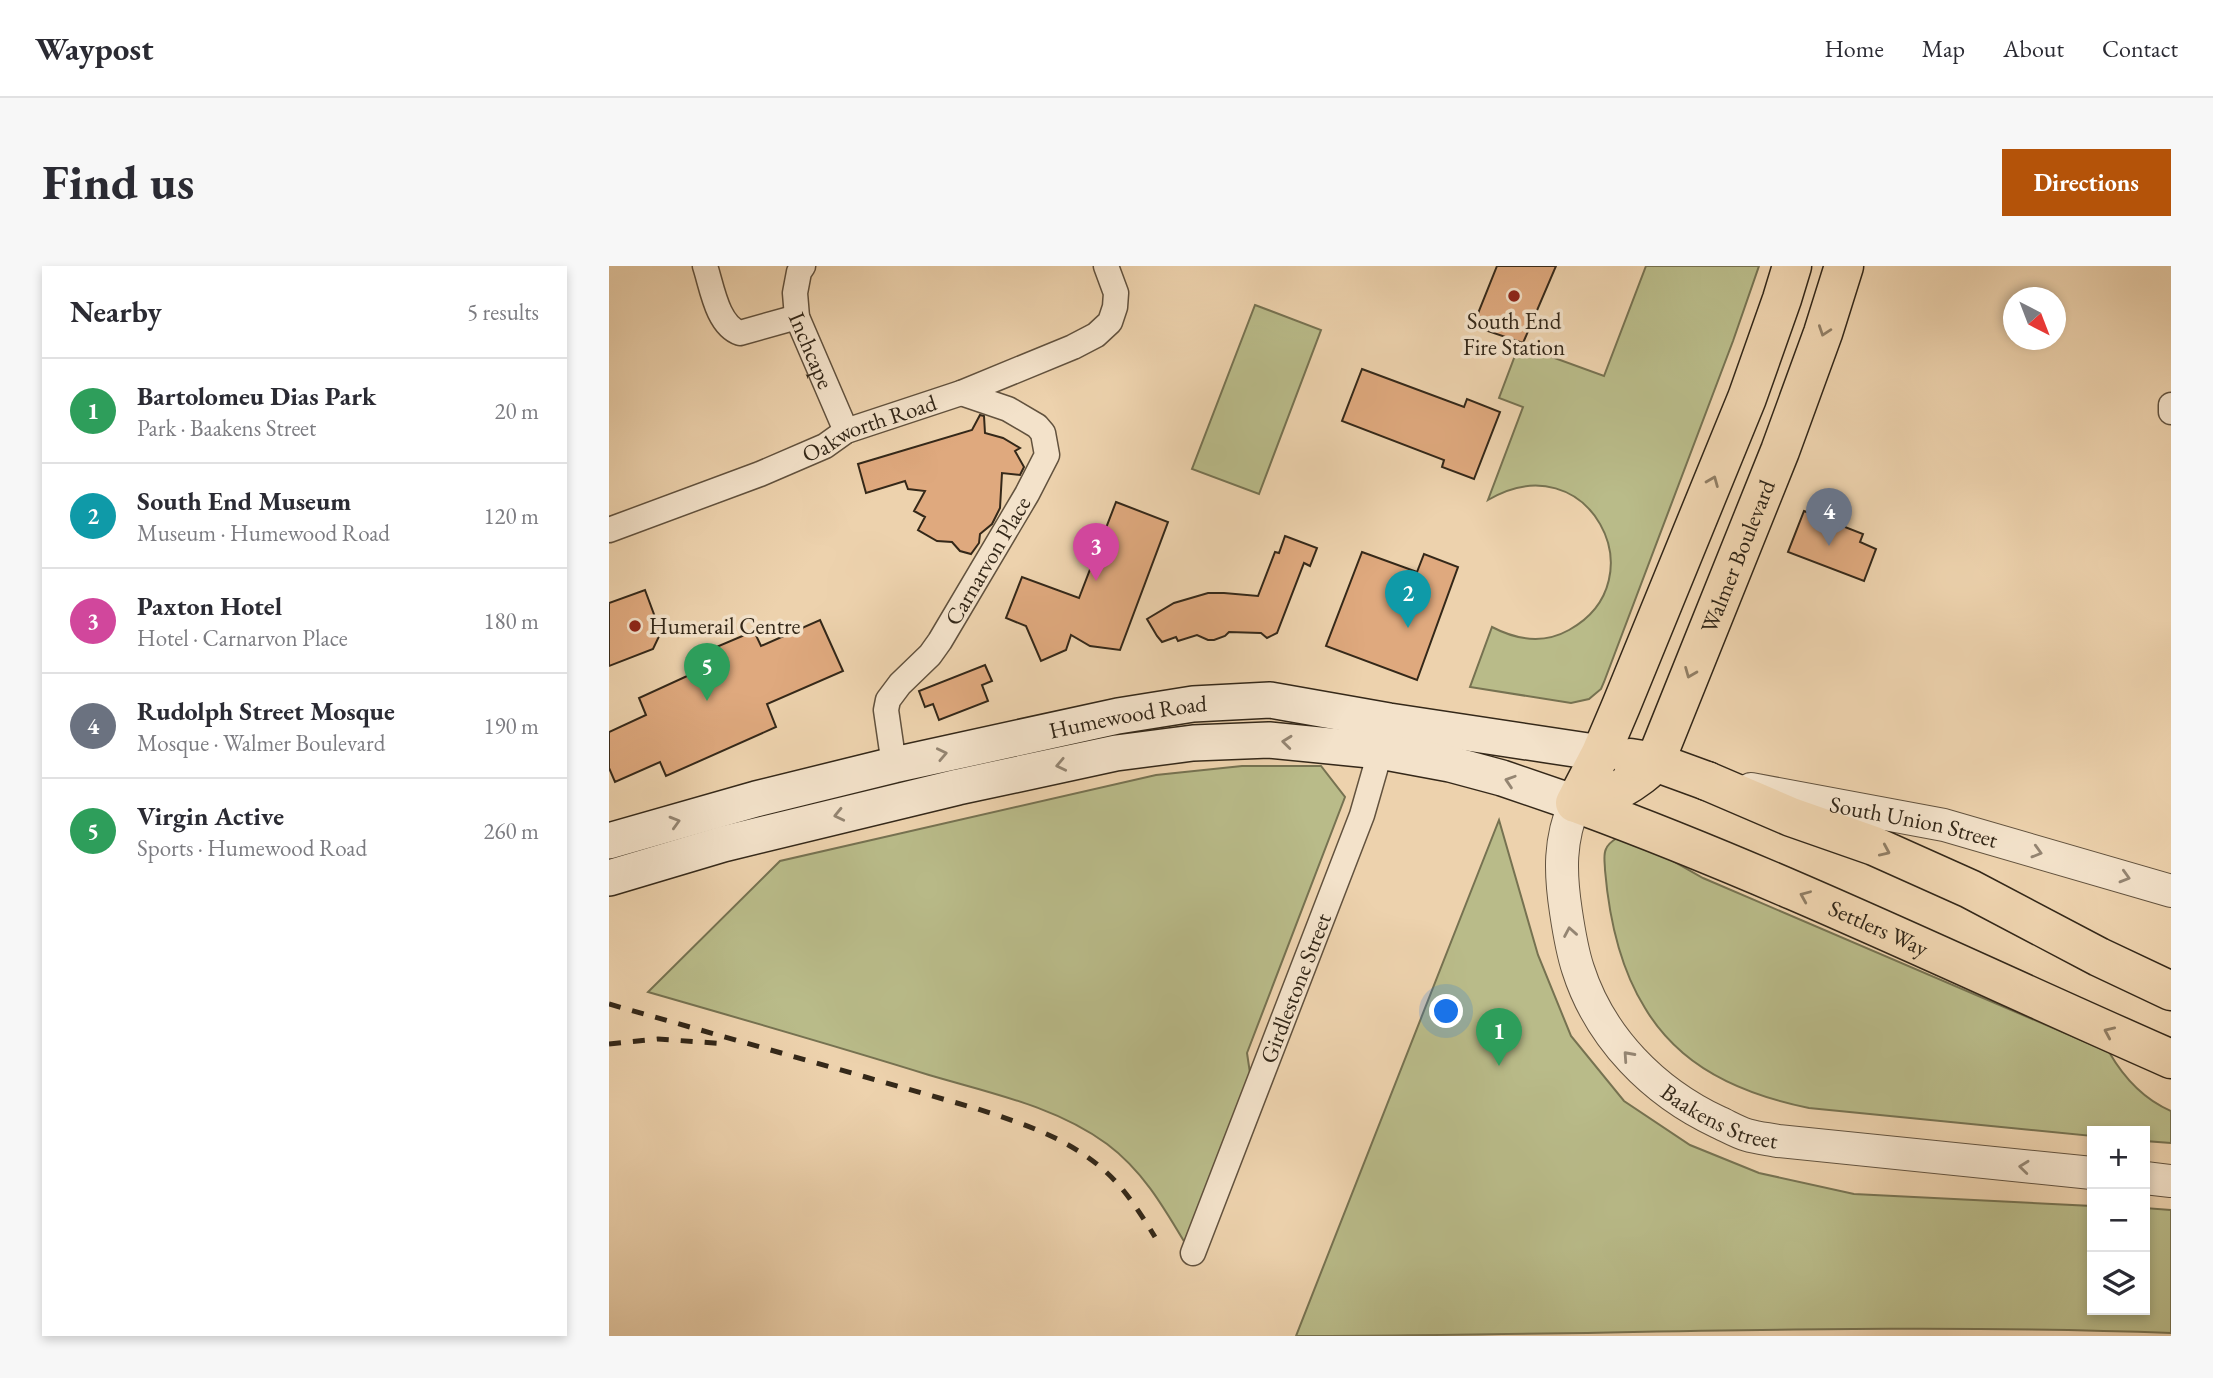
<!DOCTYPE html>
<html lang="en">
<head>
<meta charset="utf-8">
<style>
  :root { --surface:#fff; --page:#f7f7f7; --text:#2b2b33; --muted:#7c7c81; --line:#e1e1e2; --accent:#b45309 }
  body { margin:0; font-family:"EB Garamond",serif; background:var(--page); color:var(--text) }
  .controls { position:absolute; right:21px; bottom:21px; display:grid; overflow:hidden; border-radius:0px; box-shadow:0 4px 10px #0003 }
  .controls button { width:63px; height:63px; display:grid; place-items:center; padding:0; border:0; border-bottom:2px solid var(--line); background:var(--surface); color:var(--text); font:35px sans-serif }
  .compass { position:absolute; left:1394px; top:21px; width:63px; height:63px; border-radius:50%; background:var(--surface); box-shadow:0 4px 10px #0003; rotate:138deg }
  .you { position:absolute; left:838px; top:746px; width:24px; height:24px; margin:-18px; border:5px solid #fff; border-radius:50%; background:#1a73e8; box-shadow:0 0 0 10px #1a73e833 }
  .badge { display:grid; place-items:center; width:46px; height:46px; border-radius:50%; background:var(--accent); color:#fff; font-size:23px; font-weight:700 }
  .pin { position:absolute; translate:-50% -58px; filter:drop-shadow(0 2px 4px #0008) }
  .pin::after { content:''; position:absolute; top:37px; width:24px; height:21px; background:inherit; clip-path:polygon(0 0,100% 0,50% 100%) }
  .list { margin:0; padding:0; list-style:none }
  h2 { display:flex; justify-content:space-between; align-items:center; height:91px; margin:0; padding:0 28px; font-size:30px }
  h2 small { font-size:23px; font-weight:400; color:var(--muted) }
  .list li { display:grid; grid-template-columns:46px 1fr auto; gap:21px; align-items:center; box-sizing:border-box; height:105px; padding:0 28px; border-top:2px solid var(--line) }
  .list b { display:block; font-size:26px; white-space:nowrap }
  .list p { margin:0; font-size:23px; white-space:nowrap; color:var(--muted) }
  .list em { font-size:23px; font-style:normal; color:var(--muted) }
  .icon { flex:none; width:38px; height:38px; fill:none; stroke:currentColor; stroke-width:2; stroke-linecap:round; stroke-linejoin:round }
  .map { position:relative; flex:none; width:1562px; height:1070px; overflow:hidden; border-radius:0px }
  header { display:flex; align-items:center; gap:42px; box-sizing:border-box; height:98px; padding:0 35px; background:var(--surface); border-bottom:2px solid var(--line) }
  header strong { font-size:33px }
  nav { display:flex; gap:38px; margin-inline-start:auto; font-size:24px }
  .intro { display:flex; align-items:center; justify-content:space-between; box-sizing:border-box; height:168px; padding:0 42px }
  h1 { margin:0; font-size:49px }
  .button { padding:18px 32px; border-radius:0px; background:var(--accent); color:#fff; font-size:24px; font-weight:700 }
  main { display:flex; gap:42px; padding:0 42px }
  aside { flex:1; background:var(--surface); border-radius:0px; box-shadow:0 4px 10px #0003 }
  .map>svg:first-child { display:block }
  .green { fill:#b9bb89; stroke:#767251; stroke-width:2 }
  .building { fill:#dfa97e; stroke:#342819; stroke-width:2 }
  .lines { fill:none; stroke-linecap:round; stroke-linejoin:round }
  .minor-casing { stroke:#62523e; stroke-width:27 }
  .tertiary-casing { stroke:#62523e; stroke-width:34 }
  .secondary-casing { stroke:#342819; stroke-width:38 }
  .primary-casing { stroke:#342819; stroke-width:41 }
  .motorway-casing { stroke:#342819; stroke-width:41 }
  .minor { stroke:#f3e2ca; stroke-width:24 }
  .tertiary { stroke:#f3e2ca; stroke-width:32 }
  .secondary { stroke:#f3e2ca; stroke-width:35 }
  .primary { stroke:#edd2ad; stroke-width:38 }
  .motorway { stroke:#edd2ad; stroke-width:38 }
  .rail { stroke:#342819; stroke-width:5; stroke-dasharray:12 12; stroke-linecap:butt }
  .oneway { stroke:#907d63 }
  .oneway2 { stroke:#948572 }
  .poi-dot { fill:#8f2418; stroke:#f3e2ca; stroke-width:2.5 }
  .labels { text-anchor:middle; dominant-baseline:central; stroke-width:7; stroke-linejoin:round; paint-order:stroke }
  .poi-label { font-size:23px; fill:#342819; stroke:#f3e2ca }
  .street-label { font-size:23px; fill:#342819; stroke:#f3e2ca }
</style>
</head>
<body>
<header>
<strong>Waypost</strong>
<nav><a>Home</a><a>Map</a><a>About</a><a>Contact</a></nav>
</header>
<div class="intro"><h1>Find us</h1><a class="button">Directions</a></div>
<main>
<aside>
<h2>Nearby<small>5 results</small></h2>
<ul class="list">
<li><span class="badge" style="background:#2e9e5b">1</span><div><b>Bartolomeu Dias Park</b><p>Park · Baakens Street</p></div><em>20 m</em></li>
<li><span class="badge" style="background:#0f9aa8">2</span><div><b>South End Museum</b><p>Museum · Humewood Road</p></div><em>120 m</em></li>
<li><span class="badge" style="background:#d1479c">3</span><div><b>Paxton Hotel</b><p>Hotel · Carnarvon Place</p></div><em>180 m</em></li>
<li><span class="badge" style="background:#6b7280">4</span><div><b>Rudolph Street Mosque</b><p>Mosque · Walmer Boulevard</p></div><em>190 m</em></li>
<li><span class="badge" style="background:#2e9e5b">5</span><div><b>Virgin Active</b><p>Sports · Humewood Road</p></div><em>260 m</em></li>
</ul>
</aside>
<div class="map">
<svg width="1562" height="1070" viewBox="0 0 1562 1070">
  <rect width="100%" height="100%" fill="#edd2ad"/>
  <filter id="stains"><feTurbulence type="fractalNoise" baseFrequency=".00286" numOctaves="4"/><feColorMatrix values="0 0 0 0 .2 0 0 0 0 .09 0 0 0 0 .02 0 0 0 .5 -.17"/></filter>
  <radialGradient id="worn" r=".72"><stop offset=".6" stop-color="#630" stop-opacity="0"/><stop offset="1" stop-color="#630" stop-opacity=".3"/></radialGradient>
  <!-- green -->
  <g class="green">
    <path d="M1037,0h113l-26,75 -129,341 -3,7 -12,10 -18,4 -101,-16 22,-60c25,13 52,17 77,3 91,-50 19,-189 -81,-130l35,-93 -24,-9 20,-53 85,31z"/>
    <polygon points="646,39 712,64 650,228 583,203"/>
    <path d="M633,500h79l24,31 -98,256 3,20 -65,170c-22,-37 -43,-73 -78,-99 -52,-38 -117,-51 -178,-69 -93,-29 -187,-56 -281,-83l132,-131 376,-86z"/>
    <path d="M890,554l39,135 33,81 53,65 66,44 69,28 95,21 238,12v104h53v-102l26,2v123c-292,-11 -584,3 -875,3z"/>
    <path d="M1008,572l17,1 69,39 406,174c15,26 34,47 62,59v32l-26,-2v-10h-53v5l-283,-28c-44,-9 -91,-25 -126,-55 -15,-13 -28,-28 -38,-45 -25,-40 -36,-91 -40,-138 0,-7 -2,-15 1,-21 2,-5 6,-8 11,-11z"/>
  </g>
  <!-- building -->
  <g class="building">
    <polygon points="888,0 947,0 914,77 864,60"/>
    <polygon points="753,103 855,141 858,133 891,146 865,213 833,201 835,194 733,155"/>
    <polygon points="371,149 375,150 376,167 394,172 411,182 406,185 415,201 411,209 393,207 391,242 383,258 371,268 370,277 362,288 351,285 343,276 328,275 309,264 316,251 305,245 316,225 299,223 296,215 257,227 249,198 363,164"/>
    <polygon points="507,236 559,256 511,384 481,380 462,369 457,384 432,395 417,360 397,352 413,311 470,332"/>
    <polygon points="1195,245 1254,268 1251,276 1267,283 1255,315 1179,286"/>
    <polygon points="676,270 708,282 701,300 695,297 668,367 658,372 652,367 620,366 616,370 605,374 599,374 588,369 569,375 567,371 553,376 548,370 538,353 565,337 599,327 615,327 649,330 666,286 670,287"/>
    <polygon points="753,286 808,306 815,288 849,301 808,414 717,380"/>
    <polygon points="36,324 49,359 54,362 44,383 0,400 0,337"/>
    <polygon points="211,354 234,405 158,438 167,461 57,510 51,496 6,516 0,502 0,466 37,449 30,432 111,395 105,382 145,365 152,380"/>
    <polygon points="376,399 383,415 373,419 379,435 330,454 324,438 316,441 310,425"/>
  </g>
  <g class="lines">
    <!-- minor casing -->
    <g class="minor-casing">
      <g id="minor">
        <path d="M96,0c7,21 12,59 35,67l57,-16"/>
        <path id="s1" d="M194,0l-4,6 -4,21 2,24 49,114"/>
        <polyline points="1562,139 1562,146"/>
        <path id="s2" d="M0,264l151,-56 65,-28 21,-15 115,-38 112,-46 23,-12 14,-13 5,-15 1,-14 -10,-27"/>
        <path id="s3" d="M285,499l-8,-55 2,-10 12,-16 30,-29 10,-14 87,-147 20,-39 -4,-22 -6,-7 -29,-17 -47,-16"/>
        <path id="s4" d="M584,987l169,-438 23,-80"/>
      </g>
    </g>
    <!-- tertiary casing -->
    <g class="tertiary-casing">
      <g id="tertiary">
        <path id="s5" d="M1142,523l193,36 227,66"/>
        <path id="s6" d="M966,537c-16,37 -15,70 -9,109 3,20 6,39 12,57 22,69 76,123 140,153 9,4 19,10 29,13 10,3 21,4 31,6l314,32"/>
        <polyline points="1536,912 1562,915"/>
      </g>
    </g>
    <!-- secondary casing -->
    <g class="secondary-casing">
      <g id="secondary">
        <path id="s7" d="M0,575l147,-42 138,-34 224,-49 75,-12 77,-4 119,21 212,32"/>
        <polyline points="0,612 114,578 349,521 507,487 584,477 660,474 771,485 841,498 893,512 966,537"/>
      </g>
    </g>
    <!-- primary casing -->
    <g class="primary-casing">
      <g id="primary">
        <path id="s8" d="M1183,0l-10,33 -35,99 -126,308 -20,47 -26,50c18,6 70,-26 80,-41l125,-311 43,-118 21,-67"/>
        <polyline points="1021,492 1046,496 1098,515"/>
      </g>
    </g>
    <!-- motorway casing -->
    <g class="motorway-casing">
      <g id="motorway">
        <polyline points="1098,515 1182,551 1265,580 1361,623 1490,691 1562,725"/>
        <path id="s9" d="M972,539c201,74 394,168 590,254"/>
      </g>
    </g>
    <!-- minor -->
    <use href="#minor" class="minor"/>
    <!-- tertiary -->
    <use href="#tertiary" class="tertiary"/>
    <!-- secondary -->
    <use href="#secondary" class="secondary"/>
    <!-- primary -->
    <use href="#primary" class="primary"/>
    <!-- motorway -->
    <use href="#motorway" class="motorway"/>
    <!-- rail -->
    <g class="rail">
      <path d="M0,738l369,105c52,17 102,33 140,75 14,16 26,35 37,53"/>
      <polyline points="0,778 49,773 119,778"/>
    </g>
  </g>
  <!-- one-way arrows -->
  <defs><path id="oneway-chevron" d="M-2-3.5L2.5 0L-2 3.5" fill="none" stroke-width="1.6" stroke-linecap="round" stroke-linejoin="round" transform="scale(1.75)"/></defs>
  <g class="oneway">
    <use href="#oneway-chevron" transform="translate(1215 65) rotate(109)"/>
    <use href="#oneway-chevron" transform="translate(1104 215) rotate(-68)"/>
    <use href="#oneway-chevron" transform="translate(1081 407) rotate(112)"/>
    <use href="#oneway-chevron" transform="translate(1276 585) rotate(24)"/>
    <use href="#oneway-chevron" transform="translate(1196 630) rotate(-157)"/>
    <use href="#oneway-chevron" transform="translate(1500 766) rotate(-156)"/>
  </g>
  <g class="oneway2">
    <use href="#oneway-chevron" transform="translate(678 476) rotate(-174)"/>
    <use href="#oneway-chevron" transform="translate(333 488) rotate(-12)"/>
    <use href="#oneway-chevron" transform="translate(452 499) rotate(168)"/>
    <use href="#oneway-chevron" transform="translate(901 515) rotate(-162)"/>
    <use href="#oneway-chevron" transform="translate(230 549) rotate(167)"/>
    <use href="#oneway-chevron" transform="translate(66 556) rotate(-16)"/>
    <use href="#oneway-chevron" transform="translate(1428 586) rotate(16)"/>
    <use href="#oneway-chevron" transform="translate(1516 611) rotate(16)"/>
    <use href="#oneway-chevron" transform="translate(961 666) rotate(-100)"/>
    <use href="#oneway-chevron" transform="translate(1019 790) rotate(-132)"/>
    <use href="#oneway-chevron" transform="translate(1415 901) rotate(-174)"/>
  </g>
  <!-- markers -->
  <g class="poi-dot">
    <circle cx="905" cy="30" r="7"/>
    <circle cx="26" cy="360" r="7"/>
  </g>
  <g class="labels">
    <!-- poi labels -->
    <g class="poi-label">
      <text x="905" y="55">South End<tspan x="905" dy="26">Fire Station</tspan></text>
      <text x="40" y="360" text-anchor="start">Humerail Centre</text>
    </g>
    <!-- street labels -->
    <g class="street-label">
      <text stroke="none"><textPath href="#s1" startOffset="89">Inchcape</textPath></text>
      <text stroke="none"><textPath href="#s2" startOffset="280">Oakworth Road</textPath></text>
      <text stroke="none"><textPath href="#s8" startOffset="894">Walmer Boulevard</textPath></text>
      <text stroke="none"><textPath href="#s3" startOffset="238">Carnarvon Place</textPath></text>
      <text stroke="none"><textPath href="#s7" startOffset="534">Humewood Road</textPath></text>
      <text stroke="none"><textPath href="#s5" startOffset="166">South Union Street</textPath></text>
      <text stroke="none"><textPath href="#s9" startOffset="322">Settlers Way</textPath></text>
      <text stroke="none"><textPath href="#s4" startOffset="284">Girdlestone Street</textPath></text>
      <text stroke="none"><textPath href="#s6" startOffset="382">Baakens Street</textPath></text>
    </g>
  </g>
  <rect width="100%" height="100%" filter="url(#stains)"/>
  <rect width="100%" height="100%" fill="url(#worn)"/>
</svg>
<div class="controls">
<button>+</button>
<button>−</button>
<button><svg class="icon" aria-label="layers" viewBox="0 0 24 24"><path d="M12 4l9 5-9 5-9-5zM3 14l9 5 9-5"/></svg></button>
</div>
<svg class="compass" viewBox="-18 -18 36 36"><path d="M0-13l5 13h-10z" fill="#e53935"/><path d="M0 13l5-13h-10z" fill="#7c7c81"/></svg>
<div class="you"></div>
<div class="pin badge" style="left:890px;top:800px;background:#2e9e5b">1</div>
<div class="pin badge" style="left:799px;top:362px;background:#0f9aa8">2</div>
<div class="pin badge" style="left:487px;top:315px;background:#d1479c">3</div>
<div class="pin badge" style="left:1220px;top:280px;background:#6b7280">4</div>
<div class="pin badge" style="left:98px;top:435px;background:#2e9e5b">5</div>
</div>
</main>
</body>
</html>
